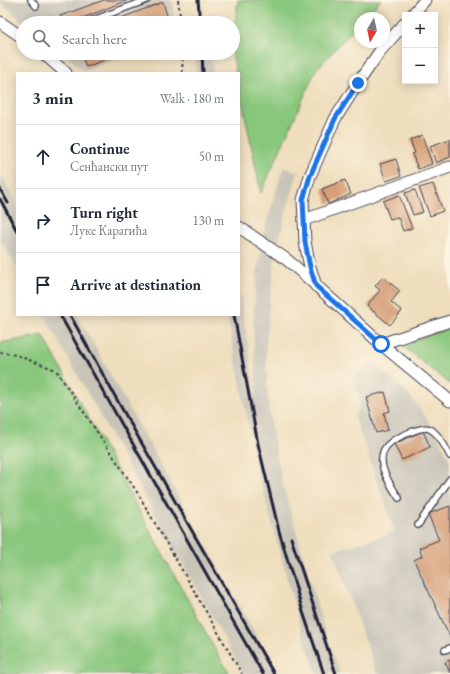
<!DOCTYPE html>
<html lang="en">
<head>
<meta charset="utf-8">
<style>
  :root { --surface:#fff; --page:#f6f6f7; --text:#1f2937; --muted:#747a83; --line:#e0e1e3 }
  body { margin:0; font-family:"EB Garamond",serif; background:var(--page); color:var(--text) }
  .controls { position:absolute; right:12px; top:12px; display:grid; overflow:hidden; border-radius:0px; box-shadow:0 2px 10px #0003 }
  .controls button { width:36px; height:36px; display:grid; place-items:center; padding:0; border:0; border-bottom:1px solid var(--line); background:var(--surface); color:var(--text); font:20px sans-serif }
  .compass { position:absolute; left:354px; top:12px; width:36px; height:36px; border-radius:50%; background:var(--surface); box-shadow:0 2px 10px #0003; rotate:189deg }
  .stop { position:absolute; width:12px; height:12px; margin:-9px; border:3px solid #1a73e8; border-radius:50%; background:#fff }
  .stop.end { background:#1a73e8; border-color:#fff; box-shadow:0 1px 4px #0008 }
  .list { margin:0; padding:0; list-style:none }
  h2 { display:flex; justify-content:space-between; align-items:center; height:52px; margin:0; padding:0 16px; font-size:17px }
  h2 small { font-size:13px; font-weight:400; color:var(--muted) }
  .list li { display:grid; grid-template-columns:26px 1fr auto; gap:12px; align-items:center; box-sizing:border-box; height:64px; padding:0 16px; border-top:1px solid var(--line) }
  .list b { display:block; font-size:15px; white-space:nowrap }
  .list p { margin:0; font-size:13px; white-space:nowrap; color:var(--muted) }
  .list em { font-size:13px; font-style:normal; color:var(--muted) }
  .icon { flex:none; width:22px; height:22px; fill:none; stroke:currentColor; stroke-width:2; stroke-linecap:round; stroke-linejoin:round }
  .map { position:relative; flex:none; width:450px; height:674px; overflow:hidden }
  .search { position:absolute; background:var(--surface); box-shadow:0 2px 10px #0003; left:16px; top:16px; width:224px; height:44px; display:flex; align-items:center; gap:10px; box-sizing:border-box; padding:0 14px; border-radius:22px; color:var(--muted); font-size:15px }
  .panel { position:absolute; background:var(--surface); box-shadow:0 2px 10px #0003; left:16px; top:72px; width:224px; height:244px; border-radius:0px }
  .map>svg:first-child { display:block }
  .industrial { fill:#c8c4b8 }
  .green { fill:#89c77d; stroke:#56745c }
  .building { fill:#d69f78 }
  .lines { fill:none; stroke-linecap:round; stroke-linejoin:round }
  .lane-casing { stroke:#413e4e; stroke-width:8 }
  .street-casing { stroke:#413e4e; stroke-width:13 }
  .path { stroke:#413e4e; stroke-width:2; stroke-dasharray:3 3; stroke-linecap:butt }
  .lane { stroke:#fff; stroke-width:5.5 }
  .street { stroke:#fff; stroke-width:11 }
  .rail { stroke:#22223b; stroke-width:3 }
  .route { stroke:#1a73e8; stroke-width:5 }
</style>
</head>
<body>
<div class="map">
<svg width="450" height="674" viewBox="0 0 450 674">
  <rect width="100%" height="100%" fill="#fcf5e5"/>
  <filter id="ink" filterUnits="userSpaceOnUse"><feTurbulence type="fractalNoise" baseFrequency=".025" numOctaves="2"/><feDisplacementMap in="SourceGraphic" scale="8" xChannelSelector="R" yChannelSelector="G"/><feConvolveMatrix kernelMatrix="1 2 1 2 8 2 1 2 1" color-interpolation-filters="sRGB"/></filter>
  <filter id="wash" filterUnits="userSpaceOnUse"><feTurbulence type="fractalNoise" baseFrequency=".012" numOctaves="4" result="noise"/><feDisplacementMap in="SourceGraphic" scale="16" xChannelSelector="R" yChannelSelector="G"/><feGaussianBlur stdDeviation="0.9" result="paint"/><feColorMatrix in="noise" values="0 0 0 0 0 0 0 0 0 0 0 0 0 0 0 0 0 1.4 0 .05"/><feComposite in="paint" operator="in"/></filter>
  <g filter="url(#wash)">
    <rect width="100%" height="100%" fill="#efdebd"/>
    <!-- industrial -->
    <g class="industrial">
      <polygon points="0,0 172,0 174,23 24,23 0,2"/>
      <polygon points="62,53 133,53 85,71"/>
      <polygon points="195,53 211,53 213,73 197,73"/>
      <polygon points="283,167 298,172 283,223 274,265 269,304 266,345 267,386 271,426 281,478 320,616 340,674 317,674 303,636 258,473 227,315 239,315 239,288 257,402 253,325 256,282 264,232"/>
      <polygon points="0,173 17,204 17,268 0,239"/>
      <polygon points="44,315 77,315 278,674 244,674"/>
      <polygon points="373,362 410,396 426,417 450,460 450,674 377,674 333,551 395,532 355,418 360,400 353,378"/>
    </g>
    <!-- green -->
    <g class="green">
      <polygon points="238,0 381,0 364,18 360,18 360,22 316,70 261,193 239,86 239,73 236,73 232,53 233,53 233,37"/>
      <polygon points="450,328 450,384 401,345"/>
      <polygon points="43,335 216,651 230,674 0,674 0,343"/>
    </g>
    <g id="blocks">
      <!-- building -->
      <g class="building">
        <polygon points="104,0 128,0 70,23 63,23 60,16"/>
        <polygon points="163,2 169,23 108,23"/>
        <polygon points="81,53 123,53 86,67"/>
        <polygon points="422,135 432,164 418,169 412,154 415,153 410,140"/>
        <polygon points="450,139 450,157 436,163 430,146"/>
        <polygon points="396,159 401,176 386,181 380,164"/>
        <polygon points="345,180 351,194 328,204 322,189"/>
        <polygon points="433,184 443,211 430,216 419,188"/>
        <polygon points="415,190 423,212 413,215 405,193"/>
        <polygon points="399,195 412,228 403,231 398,217 390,219 383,201"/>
        <polygon points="383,277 400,291 391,302 402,311 390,325 367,306 380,290 375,286"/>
        <polygon points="385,392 390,411 384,413 388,430 376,433 366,397"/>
        <polygon points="423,431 430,447 402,460 394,444"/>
        <polygon points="450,506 450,637 414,560 422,556 419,548 439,540 428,514"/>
        <polygon points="450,660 450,673 445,662"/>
      </g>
    </g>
  </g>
  <g filter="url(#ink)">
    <use href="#blocks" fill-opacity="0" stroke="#413e4e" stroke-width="1"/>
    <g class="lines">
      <!-- lane casing -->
      <g class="lane-casing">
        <g id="lane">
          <polyline points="31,0 36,6"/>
          <polyline points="85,23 147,0"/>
          <path d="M399,498c-6,-9 -17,-25 -17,-36 -1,-7 2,-15 8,-19 5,-5 33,-18 40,-14 8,4 16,19 20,27"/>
          <polyline points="418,525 450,479"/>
          <polyline points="445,650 450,648"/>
        </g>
      </g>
      <!-- street casing -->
      <g class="street-casing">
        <g id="street">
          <polyline points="412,15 425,0"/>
          <polyline points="0,22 23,38"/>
          <polyline points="43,53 66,73"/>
          <polyline points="304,220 450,167"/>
          <polyline points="239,227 286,259 299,270 381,344 450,401"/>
          <polyline points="316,286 310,267 305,242 304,220 303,200 310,176 335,119 358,83 380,51 405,23"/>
          <polyline points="381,344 450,321"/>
        </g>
      </g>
      <!-- path -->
      <g class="path">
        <polyline points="178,0 181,23"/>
        <polyline points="182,73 183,53"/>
        <polyline points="0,352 16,355 56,370 137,492 242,674"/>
      </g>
      <!-- lane -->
      <use href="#lane" class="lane"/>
      <!-- street -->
      <use href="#street" class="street"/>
      <!-- rail -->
      <g class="rail">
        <polyline points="198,0 200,23"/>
        <polyline points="202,53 203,73"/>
        <polyline points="0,189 8,203"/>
        <polyline points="0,199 17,231"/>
        <polyline points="60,315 263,674"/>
        <polyline points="70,315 121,407 274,674"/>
        <polyline points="234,315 258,444 279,531 303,612 324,674"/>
        <polyline points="291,538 336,674"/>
      </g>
    </g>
  </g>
  <g class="lines" filter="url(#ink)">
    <!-- route -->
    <polyline class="route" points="358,83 335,119 310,176 303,200 304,220 305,242 310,267 316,286 381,344"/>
  </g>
</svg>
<div class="controls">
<button>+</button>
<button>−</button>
</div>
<svg class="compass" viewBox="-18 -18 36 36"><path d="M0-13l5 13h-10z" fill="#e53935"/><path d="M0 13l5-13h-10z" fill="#747a83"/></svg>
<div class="stop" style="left:381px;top:344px"></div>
<div class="stop end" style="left:358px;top:83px"></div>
<div class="search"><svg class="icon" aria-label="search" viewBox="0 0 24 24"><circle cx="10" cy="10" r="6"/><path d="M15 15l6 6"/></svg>Search here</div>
<section class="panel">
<h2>3 min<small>Walk · 180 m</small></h2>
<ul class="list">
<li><svg class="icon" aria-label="ahead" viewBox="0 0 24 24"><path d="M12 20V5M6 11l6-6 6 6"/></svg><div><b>Continue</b><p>Сенћански пут</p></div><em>50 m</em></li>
<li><svg class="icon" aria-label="right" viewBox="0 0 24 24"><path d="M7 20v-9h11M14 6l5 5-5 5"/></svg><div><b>Turn right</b><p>Луке Карагића</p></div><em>130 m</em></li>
<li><svg class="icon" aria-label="arrive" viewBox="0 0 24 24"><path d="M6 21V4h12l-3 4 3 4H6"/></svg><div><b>Arrive at destination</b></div></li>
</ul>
</section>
</div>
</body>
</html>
